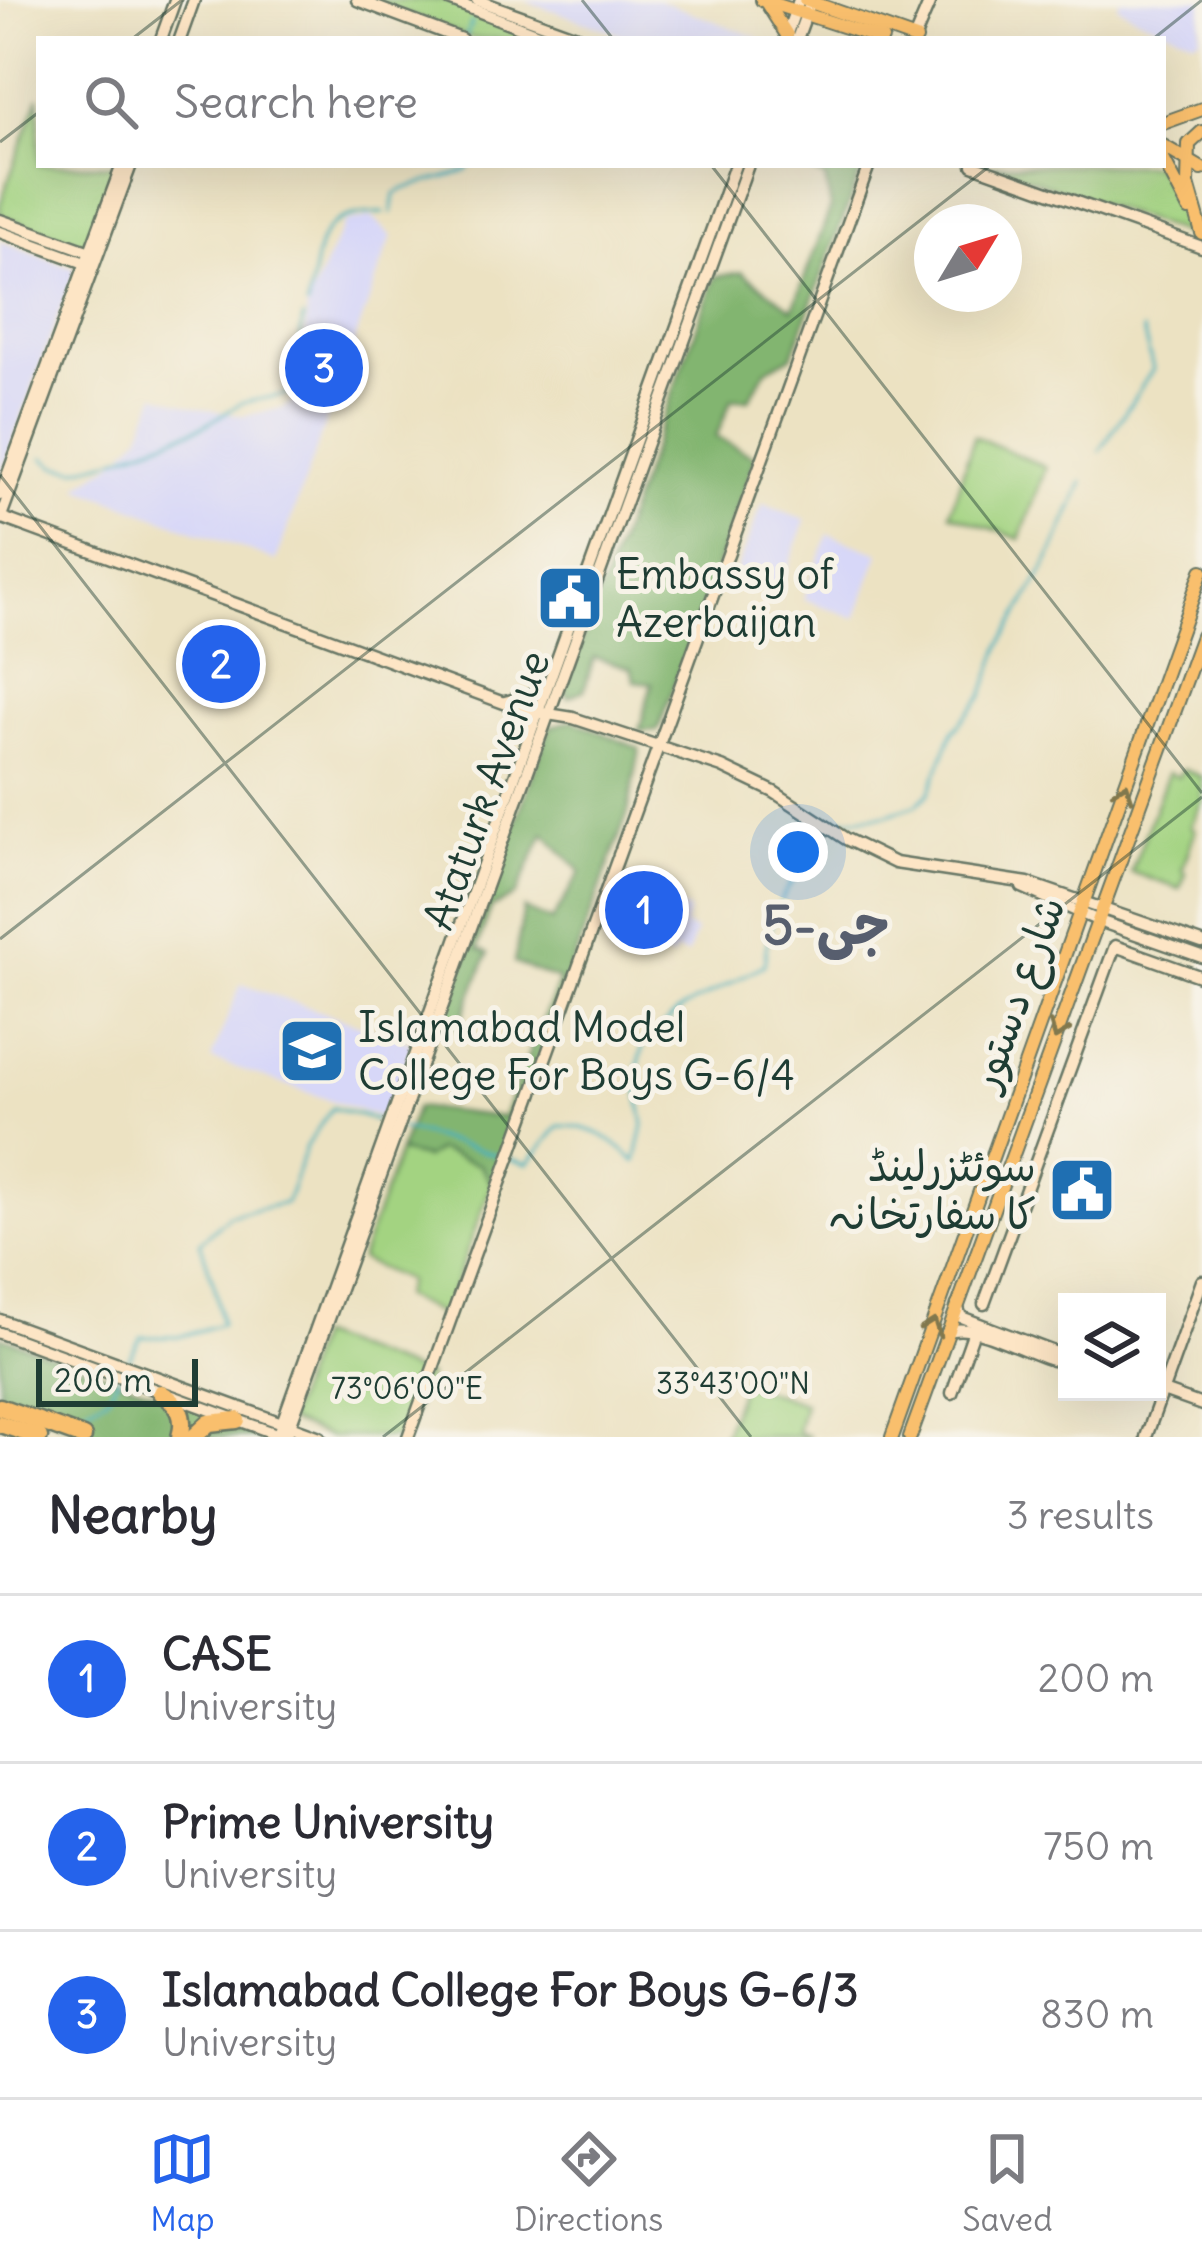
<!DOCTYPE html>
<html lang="en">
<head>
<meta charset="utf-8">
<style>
  :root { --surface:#fff; --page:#f7f7f7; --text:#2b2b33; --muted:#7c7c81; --line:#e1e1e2; --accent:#2563eb }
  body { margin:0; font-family:Delius,"Playpen Sans Arabic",sans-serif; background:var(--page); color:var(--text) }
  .controls { position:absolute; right:36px; bottom:36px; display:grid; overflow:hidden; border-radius:0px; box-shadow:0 12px 48px #0002 }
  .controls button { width:108px; height:108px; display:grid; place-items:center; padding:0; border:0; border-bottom:3px solid var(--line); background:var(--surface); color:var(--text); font:60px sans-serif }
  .compass { position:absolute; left:914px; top:204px; width:108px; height:108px; border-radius:50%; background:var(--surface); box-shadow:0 12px 48px #0002; rotate:52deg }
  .scale { position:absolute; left:36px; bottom:30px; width:162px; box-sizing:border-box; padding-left:12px; border:6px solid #1f3d34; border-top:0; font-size:33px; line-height:42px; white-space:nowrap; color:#1f3d34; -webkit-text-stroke:9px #f7f3e8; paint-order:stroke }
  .you { position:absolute; left:798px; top:852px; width:42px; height:42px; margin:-30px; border:9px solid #fff; border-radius:50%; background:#1a73e8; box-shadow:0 0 0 18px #1a73e833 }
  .badge { display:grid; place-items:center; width:78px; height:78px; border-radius:50%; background:var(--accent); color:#fff; font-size:39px; font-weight:700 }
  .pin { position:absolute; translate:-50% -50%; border:6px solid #fff; box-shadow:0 3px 12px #0006 }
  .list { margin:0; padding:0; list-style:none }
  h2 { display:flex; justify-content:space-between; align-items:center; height:156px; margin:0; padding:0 48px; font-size:51px }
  h2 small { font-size:39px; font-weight:400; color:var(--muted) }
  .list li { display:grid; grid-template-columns:78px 1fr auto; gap:36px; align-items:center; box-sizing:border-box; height:168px; padding:0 48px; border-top:3px solid var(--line) }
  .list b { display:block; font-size:45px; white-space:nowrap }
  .list p { margin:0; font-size:39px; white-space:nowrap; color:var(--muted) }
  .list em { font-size:39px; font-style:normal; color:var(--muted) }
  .icon { flex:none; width:66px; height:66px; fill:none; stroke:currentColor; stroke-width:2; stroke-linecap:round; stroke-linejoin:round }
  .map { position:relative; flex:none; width:1202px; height:1437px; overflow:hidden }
  .search { position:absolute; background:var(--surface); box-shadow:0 12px 48px #0002; left:36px; right:36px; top:36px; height:132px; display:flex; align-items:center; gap:30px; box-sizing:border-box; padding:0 42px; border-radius:0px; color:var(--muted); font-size:45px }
  .sheet { height:660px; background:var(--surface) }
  nav { display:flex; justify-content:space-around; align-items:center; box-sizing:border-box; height:168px; border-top:3px solid var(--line); background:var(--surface); font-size:33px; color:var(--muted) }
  nav a { display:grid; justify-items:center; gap:6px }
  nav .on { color:var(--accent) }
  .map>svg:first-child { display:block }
  .built { fill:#d7d7f8 }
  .green { fill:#a3d381; stroke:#61885a; stroke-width:3 }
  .forest { fill:#82b56f; stroke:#507952; stroke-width:3 }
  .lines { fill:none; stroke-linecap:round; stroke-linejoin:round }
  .stream { stroke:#42b1be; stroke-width:3 }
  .secondary-casing { stroke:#677766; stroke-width:15 }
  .primary-casing { stroke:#677766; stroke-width:16 }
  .highway-casing { stroke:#677766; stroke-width:21 }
  .secondary { stroke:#fde5c5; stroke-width:10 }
  .primary { stroke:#f9bf6d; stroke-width:12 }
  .highway { stroke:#f9bf6d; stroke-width:16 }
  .oneway { stroke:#81784e }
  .ticks { fill:none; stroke:#1f3d34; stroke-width:3; stroke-opacity:0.45 }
  .labels { text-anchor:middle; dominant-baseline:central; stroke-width:10; stroke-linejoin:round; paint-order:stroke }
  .poi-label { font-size:42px; fill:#1f3d34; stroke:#f7f3e8; text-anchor:start }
  .street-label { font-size:42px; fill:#1f3d34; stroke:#f7f3e8 }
  .district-label { font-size:54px; font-weight:bold; fill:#575e6e; stroke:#f7f3e8 }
  .ticks-label { font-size:30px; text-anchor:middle; fill:#1f3d34; stroke:#f7f3e8; stroke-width:10; stroke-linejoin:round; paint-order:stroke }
</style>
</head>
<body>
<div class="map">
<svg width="1202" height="1437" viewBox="0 0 1202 1437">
  <rect width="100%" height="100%" fill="#f7f3e8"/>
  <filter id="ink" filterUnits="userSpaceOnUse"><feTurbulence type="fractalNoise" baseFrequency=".00833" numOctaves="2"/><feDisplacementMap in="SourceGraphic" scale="24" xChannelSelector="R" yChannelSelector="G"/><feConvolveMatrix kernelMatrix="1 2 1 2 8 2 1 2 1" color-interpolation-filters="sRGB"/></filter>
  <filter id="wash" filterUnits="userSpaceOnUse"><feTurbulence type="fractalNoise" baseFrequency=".004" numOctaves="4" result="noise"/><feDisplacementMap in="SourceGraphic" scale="48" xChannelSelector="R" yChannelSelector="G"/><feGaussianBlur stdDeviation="2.7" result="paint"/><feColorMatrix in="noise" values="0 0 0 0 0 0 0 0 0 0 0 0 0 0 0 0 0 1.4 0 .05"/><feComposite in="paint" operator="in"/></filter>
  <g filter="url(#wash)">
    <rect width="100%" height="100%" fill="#ece2c2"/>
    <!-- built -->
    <g class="built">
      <polygon points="524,0 658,0 762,39 633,39"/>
      <polygon points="1120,0 1202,0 1200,37 1194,40 1139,18 1117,6"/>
      <polygon points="372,217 392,236 276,561 77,487 116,461 140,436 156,394 190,406 244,416 283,408 302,395 307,305 344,223"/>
      <polygon points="0,241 75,269 0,477"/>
      <polygon points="763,503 806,520 780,588 736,571"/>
      <polygon points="828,534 880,553 856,618 804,599"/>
      <polygon points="627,883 649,890 648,896 689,911 684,926 696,931 687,955 675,951 672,958 632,943 627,953 606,946"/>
      <polygon points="241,984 412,1043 385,1119 211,1059"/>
    </g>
    <!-- green -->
    <g class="green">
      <polygon points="368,0 446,0 555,39 474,39"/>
      <polygon points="39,96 39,165 116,165 87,247 0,215 0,204"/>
      <polygon points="993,165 1156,165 1189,228 1187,235"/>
      <polygon points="974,436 1046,467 1020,539 950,513"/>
      <polygon points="1183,769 1202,777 1202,801 1191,826 1195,831 1182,870 1186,873 1180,889 1131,872 1168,773 1178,777"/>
      <polygon points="439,1150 480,1165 492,1184 443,1316 402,1296 407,1281 360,1259 399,1152 424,1158"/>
      <polygon points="317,1336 428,1376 405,1437 330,1437 287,1421"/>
      <polygon points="742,1383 804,1403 797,1432 810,1437 723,1437"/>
    </g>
    <!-- forest -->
    <g class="forest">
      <polygon points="797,165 863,165 792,356 767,369 749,399 732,399 716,437 756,457 658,730 639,731 652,683 635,681 631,668 594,657 584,690 568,697 565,688 715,277 742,272 793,309 831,207 825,178"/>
      <polygon points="572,720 640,749 628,812 492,1184 480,1165 439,1150 425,1158 399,1152 416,1107 503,1117 559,980 514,963 524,909 552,921 581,872 544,833 516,895 491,908 477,948 488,954 458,1027 442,1025 550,727"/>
      <polygon points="0,1336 278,1437 104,1437 0,1400"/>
    </g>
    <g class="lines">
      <!-- stream -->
      <g class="stream">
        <polyline points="466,36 472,22"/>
        <path d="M392,213l3,-19c18,-12 50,-14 73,-24l2,-5"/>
        <path d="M307,306c14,-59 3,-94 77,-93"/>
        <polyline points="1100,451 1153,369 1143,331"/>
        <polyline points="43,457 56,466 77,469 102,463 204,426 241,403 293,393 303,318"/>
        <polyline points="836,820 885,815 916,805 929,793 953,731 983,696 1001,645 1048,563 1083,482"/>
        <path d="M401,1128l127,36 31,-38c34,-1 53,13 77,36l8,-37 -8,-47 8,-37 38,-32 82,-44c5,-55 24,-80 56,-123"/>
        <polyline points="61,1422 107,1397 141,1337 178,1337 221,1324 215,1288 200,1242 229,1215 286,1203 306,1146 332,1108 375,1120"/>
      </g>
    </g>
  </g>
  <g filter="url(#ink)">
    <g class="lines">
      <!-- secondary casing -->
      <g class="secondary-casing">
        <g id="secondary">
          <polyline points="357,0 461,39"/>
          <polyline points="449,0 551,39"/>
          <polyline points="477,0 585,39"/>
          <polyline points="786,36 799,0"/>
          <polyline points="161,39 175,0"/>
          <polyline points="180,39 194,0"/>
          <polyline points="797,39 808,9"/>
          <polyline points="914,39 929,4"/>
          <polyline points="973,165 1202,247"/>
          <polyline points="0,220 93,253"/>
          <polyline points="0,232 85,263"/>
          <polyline points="0,495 122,165"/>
          <polyline points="0,517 523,710 573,718 722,767 774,792 846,839 895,863 1028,883 1202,943"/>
          <polyline points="0,519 131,165"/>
          <polyline points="505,702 544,691"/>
          <polyline points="1022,887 1099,921 1202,957"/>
          <polyline points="984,1304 1115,946 1202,977"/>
          <polyline points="957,1305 961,1317 1067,1357"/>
          <polyline points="0,1320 320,1437"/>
          <path d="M947,1332c28,-13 87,28 120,31"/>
          <polyline points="0,1333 282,1436"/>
          <polyline points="1160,1390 1202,1405"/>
          <polyline points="952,1393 974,1331"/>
          <polyline points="278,1434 735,165"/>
          <polyline points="286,1437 748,165"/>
          <polyline points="408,1437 869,165"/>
          <polyline points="1146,1437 1202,1281"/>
        </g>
      </g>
      <!-- primary casing -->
      <g class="primary-casing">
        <g id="primary">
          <polyline points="762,0 882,39"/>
          <polyline points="805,0 916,39"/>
          <polyline points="766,2 787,35"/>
          <polyline points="1163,123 1202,109"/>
          <polyline points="1202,132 1189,144 1188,184 1202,233"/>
          <polyline points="1163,146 1202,169"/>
          <polyline points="1163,159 1189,209"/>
          <polyline points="892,1437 1202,571"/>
          <polyline points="910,1437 1202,636"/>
        </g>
      </g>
      <!-- highway casing -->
      <g class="highway-casing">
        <g id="highway">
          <path d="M161,1393c18,10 25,24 19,44"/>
          <polyline points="0,1407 83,1437"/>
          <polyline points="0,1424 39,1437"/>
          <polyline points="194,1437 209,1423 237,1420"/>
        </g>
      </g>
      <!-- secondary -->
      <use href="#secondary" class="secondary"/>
      <!-- primary -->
      <use href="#primary" class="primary"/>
      <!-- highway -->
      <use href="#highway" class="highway"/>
    </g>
    <!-- one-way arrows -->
    <defs><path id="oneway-chevron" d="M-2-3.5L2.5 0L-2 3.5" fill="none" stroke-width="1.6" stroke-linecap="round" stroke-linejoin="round" transform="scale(3)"/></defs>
    <g class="oneway">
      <use href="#oneway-chevron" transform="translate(1124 791) rotate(-70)"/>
      <use href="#oneway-chevron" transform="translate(1058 1031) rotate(111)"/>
      <use href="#oneway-chevron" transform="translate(932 1327) rotate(-70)"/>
    </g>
  </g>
  <!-- ticks -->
  <path class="ticks" d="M582,0l31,39M132,39l50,-39M1153,39l49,-39M0,142l39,-30M711,165l491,628M0,475l751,962M0,939l991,-774M383,1437l819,-640"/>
  <!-- icons -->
  <defs>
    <g id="civic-square" transform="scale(3.45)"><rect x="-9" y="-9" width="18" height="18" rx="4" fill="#1f6fb2" stroke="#f7f3e8"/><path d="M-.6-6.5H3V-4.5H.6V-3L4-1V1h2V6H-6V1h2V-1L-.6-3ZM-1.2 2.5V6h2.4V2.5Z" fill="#fff"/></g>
    <g id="university-square" transform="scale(3.45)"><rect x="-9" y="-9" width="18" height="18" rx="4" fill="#1f6fb2" stroke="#f7f3e8"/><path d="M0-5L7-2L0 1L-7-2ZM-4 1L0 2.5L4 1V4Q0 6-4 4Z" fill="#fff"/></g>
  </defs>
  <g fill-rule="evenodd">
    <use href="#civic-square" x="570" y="598"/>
    <use href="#university-square" x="312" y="1051"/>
    <use href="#civic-square" x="1082" y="1190"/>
  </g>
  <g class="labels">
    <!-- poi labels -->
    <g class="poi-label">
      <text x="616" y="574">Embassy of<tspan x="616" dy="48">Azerbaijan</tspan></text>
      <text x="358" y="1027">Islamabad Model<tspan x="358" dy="48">College For Boys G-6/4</tspan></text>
      <text x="1036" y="1166" text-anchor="end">سوئٹزرلینڈ<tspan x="1036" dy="48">کا سفارتخانہ</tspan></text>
    </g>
    <!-- street labels -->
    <g class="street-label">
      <text transform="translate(486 790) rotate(-70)">Ataturk Avenue</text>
      <text transform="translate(1017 993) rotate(-70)">شارع دستور</text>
    </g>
    <!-- district labels -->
    <g class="district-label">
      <text x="826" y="925">جی-5</text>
    </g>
  </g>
  <g class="ticks-label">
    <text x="733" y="1394">33°43'00"N</text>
    <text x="407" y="1399">73°06'00"E</text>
  </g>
</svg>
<div class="controls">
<button><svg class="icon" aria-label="layers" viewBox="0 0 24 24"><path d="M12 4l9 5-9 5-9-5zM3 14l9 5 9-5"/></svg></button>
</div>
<svg class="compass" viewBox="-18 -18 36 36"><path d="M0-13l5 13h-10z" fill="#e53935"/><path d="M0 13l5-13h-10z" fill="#7c7c81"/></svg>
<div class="scale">200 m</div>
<div class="you"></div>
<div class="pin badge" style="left:644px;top:910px">1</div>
<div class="pin badge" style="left:221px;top:664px">2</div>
<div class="pin badge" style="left:324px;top:368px">3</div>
<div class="search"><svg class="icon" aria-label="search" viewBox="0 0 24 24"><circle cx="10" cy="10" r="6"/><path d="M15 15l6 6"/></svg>Search here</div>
</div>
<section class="sheet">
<h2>Nearby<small>3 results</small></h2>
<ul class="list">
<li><span class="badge">1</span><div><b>CASE</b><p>University</p></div><em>200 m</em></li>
<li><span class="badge">2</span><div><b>Prime University</b><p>University</p></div><em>750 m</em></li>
<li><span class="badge">3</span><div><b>Islamabad College For Boys G-6/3</b><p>University</p></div><em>830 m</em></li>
</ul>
</section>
<nav>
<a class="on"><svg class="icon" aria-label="map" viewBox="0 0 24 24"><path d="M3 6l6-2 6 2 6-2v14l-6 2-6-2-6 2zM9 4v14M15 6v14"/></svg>Map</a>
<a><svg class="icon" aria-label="directions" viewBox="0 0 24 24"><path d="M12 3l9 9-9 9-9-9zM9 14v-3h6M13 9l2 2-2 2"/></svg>Directions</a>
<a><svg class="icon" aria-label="saved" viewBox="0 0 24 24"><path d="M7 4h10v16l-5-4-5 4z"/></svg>Saved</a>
</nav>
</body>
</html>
